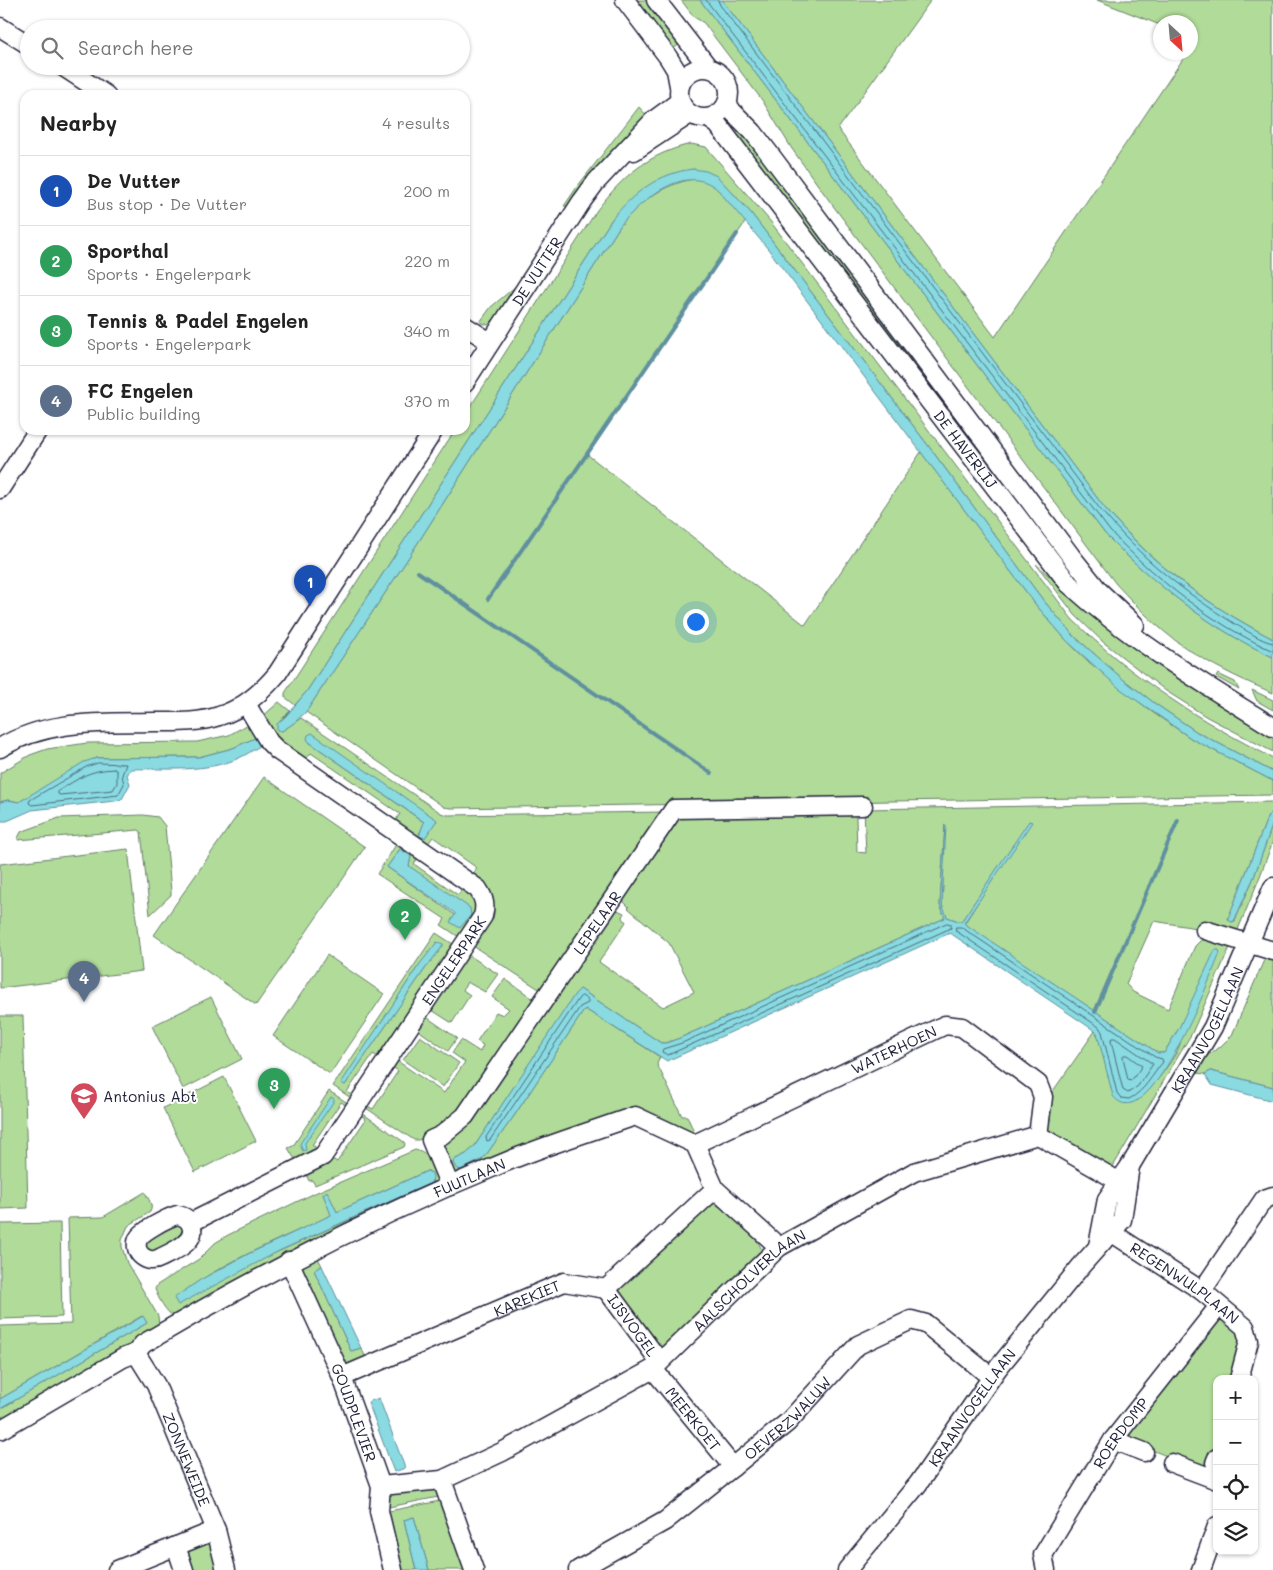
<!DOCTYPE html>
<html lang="en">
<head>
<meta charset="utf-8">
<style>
  :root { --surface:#fff; --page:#f2f2f2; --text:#222; --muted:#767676; --line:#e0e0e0; --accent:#7c3aed }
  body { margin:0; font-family:Mali,sans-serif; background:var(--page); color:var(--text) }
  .controls { position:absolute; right:15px; bottom:15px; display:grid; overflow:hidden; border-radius:10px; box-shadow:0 1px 4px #0004 }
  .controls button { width:45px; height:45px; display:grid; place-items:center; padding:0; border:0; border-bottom:1px solid var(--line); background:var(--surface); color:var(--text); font:25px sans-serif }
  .compass { position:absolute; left:1153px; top:15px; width:45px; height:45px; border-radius:50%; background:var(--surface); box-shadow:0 1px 4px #0004; rotate:154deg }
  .you { position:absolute; left:695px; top:621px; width:18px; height:18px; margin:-12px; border:4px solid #fff; border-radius:50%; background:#1a73e8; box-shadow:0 0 0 8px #1a73e833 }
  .badge { display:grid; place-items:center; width:32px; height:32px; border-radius:50%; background:var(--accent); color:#fff; font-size:16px; font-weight:700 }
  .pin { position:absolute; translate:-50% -41px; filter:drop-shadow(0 1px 2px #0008) }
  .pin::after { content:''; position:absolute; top:26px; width:18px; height:15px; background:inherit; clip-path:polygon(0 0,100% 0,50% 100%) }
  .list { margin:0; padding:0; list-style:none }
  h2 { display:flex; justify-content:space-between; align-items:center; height:65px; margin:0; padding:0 20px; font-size:21px }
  h2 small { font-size:16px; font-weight:400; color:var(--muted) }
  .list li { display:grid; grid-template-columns:32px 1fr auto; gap:15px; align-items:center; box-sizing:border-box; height:70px; padding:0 20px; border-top:1px solid var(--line) }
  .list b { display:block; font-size:19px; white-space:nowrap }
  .list p { margin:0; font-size:16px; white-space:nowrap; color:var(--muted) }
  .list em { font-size:16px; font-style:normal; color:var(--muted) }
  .icon { flex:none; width:28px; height:28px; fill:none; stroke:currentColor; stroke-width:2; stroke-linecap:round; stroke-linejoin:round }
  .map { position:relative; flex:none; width:1273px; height:1570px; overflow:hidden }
  .search { position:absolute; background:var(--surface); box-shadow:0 1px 4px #0004; left:20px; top:20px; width:450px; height:55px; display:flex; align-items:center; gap:12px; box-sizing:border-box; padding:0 18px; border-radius:28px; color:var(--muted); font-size:19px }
  .panel { position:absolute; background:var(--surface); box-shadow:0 1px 4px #0004; left:20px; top:90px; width:450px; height:345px; border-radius:15px }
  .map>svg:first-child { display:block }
  .green { fill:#b0db99; stroke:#697e6a; fill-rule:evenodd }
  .water { fill:#89dae1; stroke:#60909f }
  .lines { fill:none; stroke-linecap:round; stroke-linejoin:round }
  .shore { stroke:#4b6c7d; stroke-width:1 }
  .stream { stroke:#60909f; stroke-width:4 }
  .minor-casing { stroke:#22223b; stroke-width:21 }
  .minor { stroke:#fff; stroke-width:18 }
  .labels { text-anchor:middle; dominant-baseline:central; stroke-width:4; stroke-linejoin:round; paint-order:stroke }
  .street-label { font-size:15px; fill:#22223b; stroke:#fff }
  .poi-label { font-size:15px; fill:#22223b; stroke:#fff; text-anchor:start }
</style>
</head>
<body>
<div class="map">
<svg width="1273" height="1570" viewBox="0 0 1273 1570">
  <rect width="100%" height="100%" fill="#fff"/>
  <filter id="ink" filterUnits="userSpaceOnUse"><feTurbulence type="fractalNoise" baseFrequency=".02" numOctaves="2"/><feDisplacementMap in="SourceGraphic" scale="10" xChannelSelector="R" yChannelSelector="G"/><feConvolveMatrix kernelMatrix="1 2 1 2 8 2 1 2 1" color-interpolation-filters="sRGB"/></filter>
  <g filter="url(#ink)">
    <!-- green -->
    <g class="green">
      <polygon points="634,0 649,0 681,43 672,50"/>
      <path d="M681,0h19l406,535c48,49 104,93 167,122v36c-26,-11 -52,-23 -76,-38 -31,-18 -57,-45 -81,-71l-285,-381 -39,-54 -30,-49 -53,-70 -5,-7 -10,-6z"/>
      <path d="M722,0h209l-93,129 157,208 192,-284 3,-1 1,-5 5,-8 -5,-2 -1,-15h-30v3l-63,-25h176v639c-69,-36 -118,-73 -169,-132z"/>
      <polygon points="639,107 650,119 570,206 564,206 577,187"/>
      <polygon points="742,128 1069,565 1064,569 734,134"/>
      <path d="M691,144l15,3 64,74 302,398c59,58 128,102 201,139v14l-76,-40 -40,-27 -33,-25 -50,-44 -31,-36 -116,-156 -176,-231 -25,-27 -33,-17 -81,50 -305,472 -12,14 -10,-8v-4l170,-263h10v-15l132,-205c27,-35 51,-56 94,-66z"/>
      <path d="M693,179h8l11,4 34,38 -158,234 217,170 116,-173 115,153 31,36 23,22 62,49 40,27 81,42v14l-823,13 -6,-1 -138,-95 99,-149 215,-337c19,-24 42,-41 73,-47z"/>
      <polygon points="516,286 497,316 488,325 480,322 491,307"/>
      <polygon points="1036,564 1065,590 1273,732 1273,752 1207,717 1166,691 1103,642 1075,615"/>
      <polygon points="1218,674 1235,682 1239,690 1216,677"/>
      <polygon points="1252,690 1273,700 1273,710 1257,701"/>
      <path d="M279,702l11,9 -13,13 5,7 19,-13 140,95 6,2 219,-3 -124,179 -72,-47 17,-25 -16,-41 6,-10 -44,-31 -7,9 -33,-22 7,-10 -89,-61 -7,8 -24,-16 -18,-28zM309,742l128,79 -18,13 6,-11z"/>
      <polygon points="252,722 264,745 260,746 255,738 233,748 199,757 97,758 19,802 8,800 0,802 0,773 30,755 47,749 87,743 197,742 229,735"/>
      <polygon points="264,777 365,847 256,1005 154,935"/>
      <path d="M1273,802v12l-2,-1 -3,3 -40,103 3,3 4,-1 19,-44 19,-54v18l-14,38 -22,53 -35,-3 -48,-8 -28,63 7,8 35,17 27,-63 8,-8 28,7 -39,88 -81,137 -65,-40v-29l49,-70 42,70c13,-10 38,-42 43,-57 1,-4 0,-11 -1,-16l-15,25h-6l-194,-129 66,-103 -69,101 -14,-5 -5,-12 3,-80 -5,80 5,13 -265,120 -14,5h-5l-81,-54 -5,6 -101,152 -8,7 -12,6 21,4 11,-9 28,-39 71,-107 75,48 -3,7 25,52h5l8,18h-7l-52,-25 -182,68 -12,-31 5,-9 168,-228 9,4 -1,5 3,4 -27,40 64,45 31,-15 -25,-49 -41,-35 1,-1 -8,-8 46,-74 15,-11 170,-2 4,5 1,35 9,1 -2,-44z"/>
      <polygon points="143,815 158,817 165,826 171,891 171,895 150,915 141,832 139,830 18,840 18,838 21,832 59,818"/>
      <path d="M399,840l21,15 -6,9 44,31 7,-9 15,21 -18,32 -21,-14 4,-6 -68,-45zM400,849l11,7 -2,10 62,49h-16l-68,-48z"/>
      <polygon points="128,849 142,971 0,988 0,864"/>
      <path d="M436,933l20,13 -75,113 -8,-5 -26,38 9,6 -2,2 -21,-14zM443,946l-18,23 -80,116 -3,-2 77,-118z"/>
      <polygon points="1273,939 1273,1087 1211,1071 1205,1074 1196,1073 1205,1057 1220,1047 1232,1035"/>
      <polygon points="464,952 498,974 485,992 467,982 463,990 470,995 452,1023 427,1007"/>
      <polygon points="327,955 384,994 330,1074 273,1036"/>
      <polygon points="505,979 535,1000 463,1113 439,1131 418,1140 414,1140 363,1106 364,1104 373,1109 398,1071 388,1064 393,1058 444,1093 465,1062 452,1053 461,1040 480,1052 483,1045 477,1041 496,1012 503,1015 509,1009 492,997"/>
      <polygon points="211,997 242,1059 183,1089 152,1026"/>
      <polygon points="422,1014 457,1038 448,1051 418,1030 400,1057 395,1054"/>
      <polygon points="0,1016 23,1016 28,1208 0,1209"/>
      <polygon points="420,1036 459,1063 443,1087 403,1060"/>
      <polygon points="224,1077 256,1141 195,1172 163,1108"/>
      <polygon points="329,1091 351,1105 349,1107 341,1102 312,1145 320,1150 296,1161 288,1148 293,1146"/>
      <polygon points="359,1111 404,1142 405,1144 404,1147 315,1185 312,1180 309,1181 305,1172 329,1157 337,1162 366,1119 358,1113"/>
      <path d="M415,1150c17,4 21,19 25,34l-266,133c-8,-5 -16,-19 -19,-28l2,-4 42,-26 16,-16 13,-8 89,-43zM427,1171h2l4,10 -2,2 -256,115c47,-36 103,-58 157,-83l-9,-21 4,-2 10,20z"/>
      <path d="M145,1192c3,7 9,13 5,20l-22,14 -6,14v7l5,16 31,53 1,9 -28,25 -131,73v-14l147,-86 -5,-7 -142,83v-73l71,-2 -3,-106 35,-1z"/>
      <path d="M707,1202c17,3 36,20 47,34 4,5 7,12 9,17l-103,102 -46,-69z"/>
      <polygon points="177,1221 187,1232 156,1254 147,1253 144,1241"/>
      <polygon points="60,1223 62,1317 0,1319 0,1224"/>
      <polygon points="318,1258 322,1266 314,1270 351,1351 361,1348 370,1365 346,1375 298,1267"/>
      <path d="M1221,1320l21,16 -8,43h-17c0,22 6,77 -15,91l-78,-31 90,-113z"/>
      <polygon points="428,1486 443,1496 384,1508 384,1504 394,1490"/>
      <polygon points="445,1500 469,1570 429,1570 414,1517 404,1520 416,1570 402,1570 388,1516 384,1512"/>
      <polygon points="207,1543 212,1546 220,1570 189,1570 185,1556 191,1546"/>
    </g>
    <!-- water -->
    <g class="water">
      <path d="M700,0h22l382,507c50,59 100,96 169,132v18c-63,-29 -119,-73 -167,-122z"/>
      <path d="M693,169l13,2 11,5 34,37 176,231 116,156 31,36 50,44 33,25 40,27 76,40v9l-81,-42 -73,-51 -52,-47 -31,-36 -268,-356 -49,-58c-31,-31 -78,9 -99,35l-215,337 -99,149 -12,11 -12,8 -5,-1v-6l9,-8 21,-25 305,-472c21,-26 47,-46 81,-50z"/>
      <polygon points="312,733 437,820 425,838 419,836 424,822 309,742 307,739 308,735"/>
      <path d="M255,738l5,8c-7,4 -14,9 -21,12 -33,15 -73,10 -108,11l-4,6 3,9 -8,15 -7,2 -83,9 -25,11h-7v-19l8,-2 11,2 65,-40 13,-4 102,-1 34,-9z"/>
      <polygon points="1271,813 1273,814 1273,823 1254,877 1234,921 1231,922 1228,919 1268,816"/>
      <path d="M1029,821l3,1 -68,101 1,1 193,129h6l15,-25 36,-78h4l1,3c-9,23 -72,188 -107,143l-16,-63 -2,-2 -145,-98 -283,128 -82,-52 -71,107 -28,39 -5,5 -20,10 -5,-2 -3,-5 1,-3 12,-6 8,-7 101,-153 5,-5 81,54h5l14,-5 265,-120 -5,-13 5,-80h1l-4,80 5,12 14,5z"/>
      <polygon points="400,849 411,856 409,866 470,908 471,915 460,928 450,922 455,915 455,913 387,867"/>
      <polygon points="437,942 443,944 443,946 425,969 345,1085 341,1083 419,965"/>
      <polygon points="1211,1071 1273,1087 1273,1101 1212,1085 1205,1074"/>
      <polygon points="331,1097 334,1099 334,1101 305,1143 306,1150 303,1151 300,1145 301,1142"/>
      <polygon points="427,1171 432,1173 433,1178 431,1183 281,1250 178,1305 174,1298 200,1280 248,1254 331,1215 323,1194 327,1191 337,1212"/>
      <polygon points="322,1266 361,1348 351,1351 314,1270"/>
      <polygon points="143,1316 147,1323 0,1409 0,1399"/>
      <polygon points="379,1398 405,1468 394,1472 368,1402"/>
      <polygon points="414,1517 429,1570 416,1570 404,1520"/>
    </g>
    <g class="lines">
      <!-- shore -->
      <g class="shore">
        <path d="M706,0l404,531c46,49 101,92 163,120"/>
        <path d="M718,0l2,5 380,504c41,49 82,82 135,115 11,6 26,17 38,19"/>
        <polygon points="98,763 126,764 122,775 124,784 118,795 32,805 29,803 30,800 86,767"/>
        <path d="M114,769l3,2v12l-4,7 -53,5 -2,-1v-3c22,-13 30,-21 56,-22z"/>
        <polygon points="947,923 951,924 951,928 668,1055 662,1052 663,1049 682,1043"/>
        <path d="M956,927h5l194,130 7,2 1,3c-11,13 -18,29 -34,37l-8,-1 -4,-5 -15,-61 -3,-5 -143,-96z"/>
        <polygon points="582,996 588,1000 588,1003 580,1007 490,1140 487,1141 486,1137 579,998"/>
        <polygon points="1112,1038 1115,1038 1153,1064 1138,1086 1128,1093 1123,1090 1111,1041"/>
        <polygon points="1124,1055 1127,1055 1142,1066 1131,1081 1128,1080 1123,1057"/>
      </g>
      <!-- stream -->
      <g class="stream">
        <polyline points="418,572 711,773"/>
        <polyline points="488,599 737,234"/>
        <polyline points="1095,1012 1178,820"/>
      </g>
      <!-- minor casing -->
      <g class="minor-casing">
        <g id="minor">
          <polyline points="625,0 668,57 676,70 679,86"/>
          <polyline points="656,0 708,67"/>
          <polyline points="0,27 29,45"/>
          <polyline points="62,66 106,95"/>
          <circle cx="704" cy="93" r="25"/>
          <polyline points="727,103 732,111 753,132 769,153 1071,556 1099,591 1135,625"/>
          <path id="s1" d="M708,118l10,7 351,459c62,56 133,99 204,143"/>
          <polyline points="634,151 690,114"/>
          <polyline points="465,326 490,342"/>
          <path id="s2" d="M465,382l117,-181 14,-19 58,-62 26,-19"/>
          <polyline points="0,489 38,430"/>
          <path d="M0,748c47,-29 102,-25 155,-26 22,0 43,1 64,-6 24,-7 42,-23 58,-42l157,-244"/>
          <polyline points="1205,930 1273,951"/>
          <path id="s3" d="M695,1144l250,-119 17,2 76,57 5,13 -5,38"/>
          <path id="s4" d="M450,1186l-19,-46 11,-5 23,-19 209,-307 189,-3"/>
          <path d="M177,1215c6,1 12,4 14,10 7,17 -19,27 -31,33 -12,7 -28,-5 -22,-19 4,-8 29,-21 39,-24z"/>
          <path id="s5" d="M190,1223l133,-67 160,-240c3,-11 1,-18 -5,-27l-201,-139 -8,-8 -23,-38"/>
          <path id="s6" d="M1103,1227l99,64 43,36 4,14 -10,38"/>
          <path id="s7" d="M1098,1246l9,-47 23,-33 83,-139 60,-140"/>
          <path id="s8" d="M289,1261l53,116 39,109 -2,25 14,59"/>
          <path id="s9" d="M606,1289l54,73"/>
          <polyline points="1202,1291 1264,1199 1273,1196"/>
          <path id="s10" d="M136,1353l7,-9c119,-71 243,-133 370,-185 40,-16 82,-29 122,-43l60,28 20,45 64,58"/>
          <path id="s11" d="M136,1353l20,32 60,145 10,40"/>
          <path id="s12" d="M653,1369l80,98"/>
          <path id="s13" d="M342,1377l222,-95 42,7 109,-100"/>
          <polyline points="0,1430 123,1358 136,1353"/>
          <polyline points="1113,1440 1144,1452"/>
          <polyline points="1217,1458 1215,1463 1217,1467"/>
          <polyline points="1172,1463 1217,1480"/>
          <polyline points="442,1480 474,1570"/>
          <path id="s14" d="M381,1486l61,-6 60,-28 151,-83 126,-122 135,-75 124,-37 89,51"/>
          <polyline points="176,1546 184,1570"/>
          <polyline points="117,1570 216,1530"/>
          <path id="s15" d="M578,1570l87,-49 68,-54 55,-45 70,-77 53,-25 15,4 65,53"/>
          <path id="s16" d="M847,1570l71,-86 80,-116 83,-102 41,-46 8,-54"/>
          <path id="s17" d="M1046,1570l-3,-15 70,-115 106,-134"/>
          <polyline points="1201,1570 1217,1526"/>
        </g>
      </g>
      <!-- minor -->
      <use href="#minor" class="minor"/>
    </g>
  </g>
  <!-- icons -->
  <defs>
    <g id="school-pin" transform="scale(1.4375)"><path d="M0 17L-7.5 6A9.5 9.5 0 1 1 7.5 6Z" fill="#d1495b" stroke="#fff"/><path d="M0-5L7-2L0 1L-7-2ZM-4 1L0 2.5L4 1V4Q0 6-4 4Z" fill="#fff"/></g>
  </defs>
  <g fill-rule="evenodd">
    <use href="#school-pin" x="84" y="1096"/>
  </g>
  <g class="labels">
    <!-- street labels -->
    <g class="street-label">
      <text stroke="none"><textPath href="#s2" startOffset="132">DE VUTTER</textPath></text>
      <text stroke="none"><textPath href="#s1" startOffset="420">DE HAVERLIJ</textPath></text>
      <text stroke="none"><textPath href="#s4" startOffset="326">LEPELAAR</textPath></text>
      <text stroke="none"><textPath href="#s5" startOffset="384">ENGELERPARK</textPath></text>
      <text stroke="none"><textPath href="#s7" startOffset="245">KRAANVOGELLAAN</textPath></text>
      <text stroke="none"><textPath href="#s3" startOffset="220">WATERHOEN</textPath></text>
      <text stroke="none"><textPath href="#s10" startOffset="378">FUUTLAAN</textPath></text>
      <text stroke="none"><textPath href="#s14" startOffset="431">AALSCHOLVERLAAN</textPath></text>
      <text stroke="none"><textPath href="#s6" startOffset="99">REGENWULPLAAN</textPath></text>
      <text stroke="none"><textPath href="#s13" startOffset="201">KAREKIET</textPath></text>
      <text stroke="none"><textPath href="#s9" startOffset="45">IJSVOGEL</textPath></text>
      <text stroke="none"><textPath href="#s16" startOffset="205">KRAANVOGELLAAN</textPath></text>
      <text stroke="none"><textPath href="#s8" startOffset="165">GOUDPLEVIER</textPath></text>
      <text stroke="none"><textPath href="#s15" startOffset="260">OEVERZWALUW</textPath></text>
      <text stroke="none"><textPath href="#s12" startOffset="64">MEERKOET</textPath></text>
      <text stroke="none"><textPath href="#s17" startOffset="160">ROERDOMP</textPath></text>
      <text stroke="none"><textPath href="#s11" startOffset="118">ZONNEWEIDE</textPath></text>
    </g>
    <!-- poi labels -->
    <g class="poi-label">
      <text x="103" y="1096">Antonius Abt</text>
    </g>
  </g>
</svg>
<div class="controls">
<button>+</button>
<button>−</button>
<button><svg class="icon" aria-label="locate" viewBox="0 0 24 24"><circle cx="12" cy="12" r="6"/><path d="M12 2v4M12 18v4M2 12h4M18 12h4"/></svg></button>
<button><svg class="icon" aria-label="layers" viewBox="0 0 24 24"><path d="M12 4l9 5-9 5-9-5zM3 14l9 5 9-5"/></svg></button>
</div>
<svg class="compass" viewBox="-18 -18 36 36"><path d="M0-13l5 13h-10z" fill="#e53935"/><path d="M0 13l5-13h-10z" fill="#767676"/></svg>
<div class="you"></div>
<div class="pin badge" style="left:310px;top:606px;background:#1a4fb4">1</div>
<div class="pin badge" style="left:405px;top:940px;background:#2e9e5b">2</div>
<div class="pin badge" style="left:274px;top:1109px;background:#2e9e5b">3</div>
<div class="pin badge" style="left:84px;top:1002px;background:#5c6f8a">4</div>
<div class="search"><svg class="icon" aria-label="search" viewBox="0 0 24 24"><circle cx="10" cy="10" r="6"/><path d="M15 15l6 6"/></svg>Search here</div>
<section class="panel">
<h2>Nearby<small>4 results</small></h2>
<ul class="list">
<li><span class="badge" style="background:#1a4fb4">1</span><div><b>De Vutter</b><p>Bus stop · De Vutter</p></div><em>200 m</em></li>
<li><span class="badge" style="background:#2e9e5b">2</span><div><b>Sporthal</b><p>Sports · Engelerpark</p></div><em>220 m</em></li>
<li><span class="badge" style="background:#2e9e5b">3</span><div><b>Tennis &amp; Padel Engelen</b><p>Sports · Engelerpark</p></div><em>340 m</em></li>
<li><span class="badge" style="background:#5c6f8a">4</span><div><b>FC Engelen</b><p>Public building</p></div><em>370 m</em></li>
</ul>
</section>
</div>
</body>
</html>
